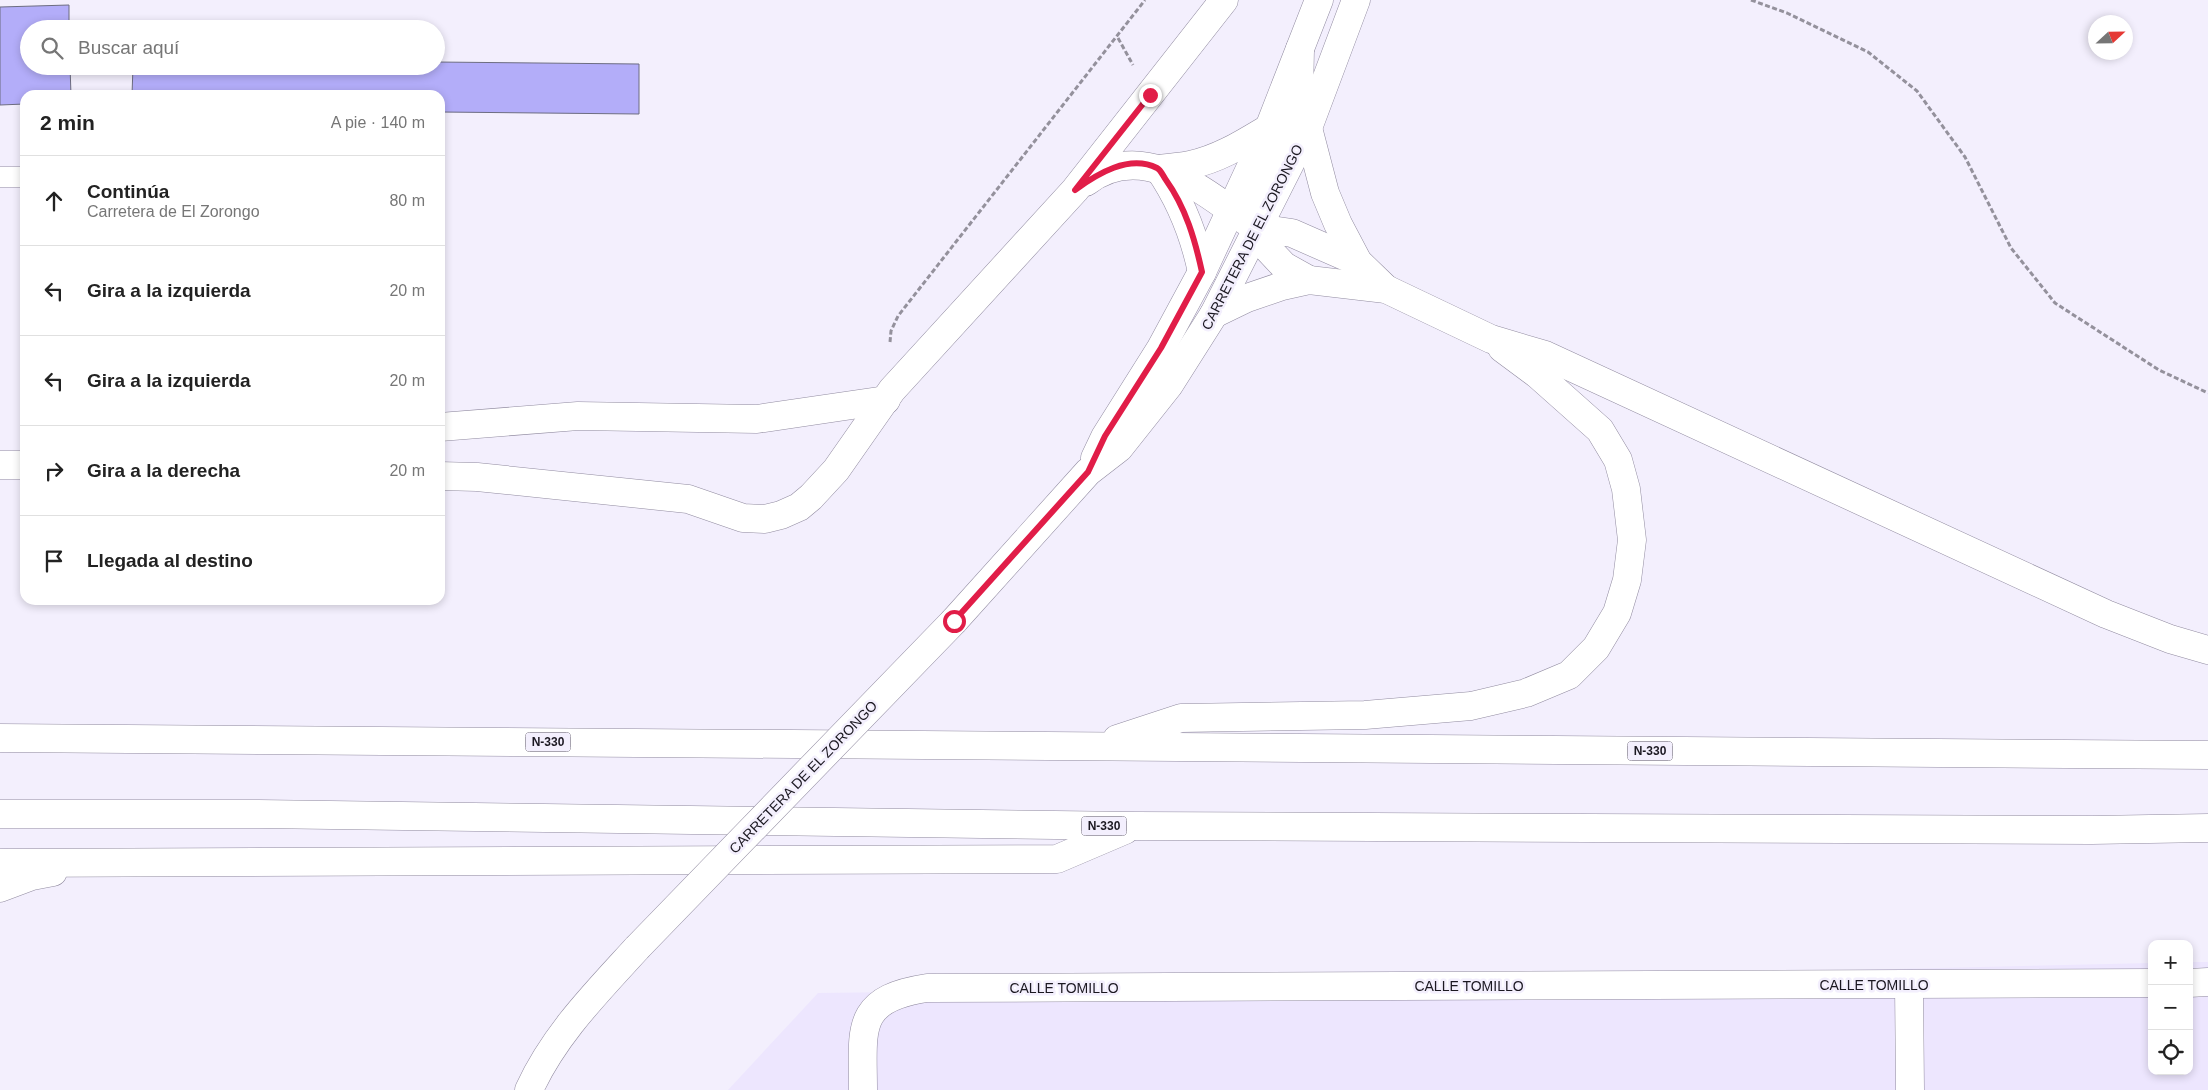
<!DOCTYPE html>
<html lang="es">
<head>
<meta charset="utf-8">
<style>
  :root { --surface:#fff; --page:#f2f2f2; --text:#222; --muted:#767676; --line:#e0e0e0 }
  body { margin:0; font-family:Arial,sans-serif; background:var(--page); color:var(--text) }
  .controls { position:absolute; right:15px; bottom:15px; display:grid; overflow:hidden; border-radius:10px; box-shadow:0 2px 8px #0003 }
  .controls button { width:45px; height:45px; display:grid; place-items:center; padding:0; border:0; border-bottom:1px solid var(--line); background:var(--surface); color:var(--text); font:25px sans-serif }
  .compass { position:absolute; left:2088px; top:15px; width:45px; height:45px; border-radius:50%; background:var(--surface); box-shadow:0 2px 8px #0003; rotate:68deg }
  .stop { position:absolute; width:15px; height:15px; margin:-11px; border:4px solid #e11d48; border-radius:50%; background:#fff }
  .stop.end { background:#e11d48; border-color:#fff; box-shadow:0 1px 5px #0008 }
  .list { margin:0; padding:0; list-style:none }
  h2 { display:flex; justify-content:space-between; align-items:center; height:65px; margin:0; padding:0 20px; font-size:21px }
  h2 small { font-size:16px; font-weight:400; color:var(--muted) }
  .list li { display:grid; grid-template-columns:32px 1fr auto; gap:15px; align-items:center; box-sizing:border-box; height:90px; padding:0 20px; border-top:1px solid var(--line) }
  .list b { display:block; font-size:19px; white-space:nowrap }
  .list p { margin:0; font-size:16px; white-space:nowrap; color:var(--muted) }
  .list em { font-size:16px; font-style:normal; color:var(--muted) }
  .icon { flex:none; width:28px; height:28px; fill:none; stroke:currentColor; stroke-width:2; stroke-linecap:round; stroke-linejoin:round }
  .map { position:relative; flex:none; width:2208px; height:1090px; overflow:hidden }
  .search { position:absolute; background:var(--surface); box-shadow:0 2px 8px #0003; left:20px; top:20px; width:425px; height:55px; display:flex; align-items:center; gap:12px; box-sizing:border-box; padding:0 18px; border-radius:28px; color:var(--muted); font-size:19px }
  .panel { position:absolute; background:var(--surface); box-shadow:0 2px 8px #0003; left:20px; top:90px; width:425px; height:515px; border-radius:15px }
  .map>svg:first-child { display:block }
  .built { fill:#ede6fe }
  .building { fill:#b3adf9; stroke:#6d6d81 }
  .lines { fill:none; stroke-linecap:round; stroke-linejoin:round }
  .service-casing { stroke:#918ba0; stroke-width:21 }
  .minor-casing { stroke:#918ba0; stroke-width:29 }
  .tertiary-casing { stroke:#918ba0; stroke-width:29 }
  .trunk-casing { stroke:#918ba0; stroke-width:29 }
  .path { stroke:#94919c; stroke-width:3; stroke-dasharray:5 2.5; stroke-linecap:butt }
  .service { stroke:#fff; stroke-width:20 }
  .minor { stroke:#fff; stroke-width:28 }
  .tertiary { stroke:#fff; stroke-width:28 }
  .trunk { stroke:#fff; stroke-width:28 }
  .tertiary-bridge-casing { stroke:#918ba0; stroke-width:29; stroke-linecap:butt }
  .tertiary-bridge { stroke:#fff; stroke-width:28 }
  .route { stroke:#e11d48; stroke-width:6 }
  .labels { text-anchor:middle; dominant-baseline:central; stroke-width:5; stroke-linejoin:round; paint-order:stroke }
  .shield { fill:#f3effd; stroke:#5c5863; stroke-width:1 }
  .shield-label { font-size:12px; font-weight:bold; fill:#1b1821 }
  .street-label { font-size:14px; fill:#1b1821; stroke:#f3effd }
</style>
</head>
<body>
<div class="map">
<svg width="2208" height="1090" viewBox="0 0 2208 1090">
  <rect width="100%" height="100%" fill="#f3effd"/>
  <!-- built -->
  <polygon class="built" points="2189,962 2208,962 2208,1090 728,1090 818,993 902,992 2152,963 2152,1071 2189,1071"/>
  <!-- building -->
  <g class="building">
    <polygon points="69,5 69,29 29,29 29,66 70,66 71,95 25,95 25,104 0,105 0,7"/>
    <polygon points="436,62 639,64 639,114 440,112 440,95 132,95 133,66 436,66"/>
  </g>
  <g class="lines">
    <!-- service casing -->
    <g class="service-casing">
      <polyline id="service" points="0,177 25,177"/>
    </g>
    <!-- minor casing -->
    <g class="minor-casing">
      <g id="minor">
        <polyline points="2189,983 2208,982"/>
        <polyline points="1909,985 1910,1090"/>
        <path d="M863,1090c0,-61 -9,-91 64,-102l1225,-5"/>
      </g>
    </g>
    <!-- tertiary casing -->
    <g class="tertiary-casing">
      <g id="tertiary">
        <path d="M1158,169c11,-1 22,-2 32,-4 29,-6 54,-22 79,-37"/>
        <path d="M1159,169c22,32 35,65 43,103"/>
        <path d="M1086,182c55,-43 115,7 160,39"/>
        <polyline points="440,427 578,416 757,419 886,400"/>
        <polyline points="1095,458 1105,437 1161,348 1202,272 1269,128 1319,0"/>
        <polyline points="0,465 25,465"/>
        <polyline points="440,476 477,477 688,499 743,518 765,519 781,515 799,507 811,497 836,470 892,390 1075,190 1224,0"/>
        <polyline points="954,621 1088,472 1119,448 1169,385 1214,314 1308,128 1356,0"/>
        <path d="M529,1090c25,-55 67,-97 108,-142"/>
      </g>
    </g>
    <!-- trunk casing -->
    <g class="trunk-casing">
      <g id="trunk">
        <polyline points="1300,49 1299,96 1261,192 1256,228 1267,248 1284,266 1309,280"/>
        <polyline points="1308,128 1325,193 1338,224 1358,262 1386,289"/>
        <polyline points="1256,228 1292,233 1358,262"/>
        <polyline points="1214,314 1247,298 1282,286 1309,280 1386,289 1491,339 1545,355 2106,614 2170,639 2208,650"/>
        <polyline points="0,738 2208,755"/>
        <polyline points="1117,739 1181,718 1365,715 1471,706 1526,693 1569,675 1596,648 1617,613 1627,580 1632,540 1626,489 1618,460 1600,430 1537,374 1502,348"/>
        <polyline points="0,814 259,814 1134,826 2092,830 2208,828"/>
        <polyline points="0,863 1057,859 1125,830"/>
        <polyline points="0,888 32,876 53,872"/>
      </g>
    </g>
    <!-- path -->
    <g class="path">
      <polyline points="1751,0 1787,13 1868,52 1917,91 1965,157 2011,248 2055,303 2159,370 2208,393"/>
      <polyline points="1118,38 1133,65"/>
      <polyline points="890,342 891,331 898,316 1145,0"/>
    </g>
    <!-- service -->
    <use href="#service" class="service"/>
    <!-- minor -->
    <use href="#minor" class="minor"/>
    <!-- tertiary -->
    <use href="#tertiary" class="tertiary"/>
    <!-- trunk -->
    <use href="#trunk" class="trunk"/>
    <!-- tertiary-bridge casing -->
    <g class="tertiary-bridge-casing">
      <polyline id="tertiary-bridge" points="637,948 954,621"/>
    </g>
    <!-- tertiary-bridge -->
    <use href="#tertiary-bridge" class="tertiary-bridge"/>
  </g>
  <g class="lines">
    <!-- route -->
    <path class="route" d="M954,621l134,-149 17,-36 56,-88 41,-76c-7,-32 -16,-64 -36,-92 -3,-4 -5,-10 -9,-12 -28,-14 -60,6 -82,22l75,-95"/>
  </g>
  <g class="labels">
    <!-- shield labels -->
    <g class="shield">
      <rect x="525.5" y="732.5" width="45" height="19" rx="4"/>
      <rect x="1627.5" y="741.5" width="45" height="19" rx="4"/>
      <rect x="1081.5" y="816.5" width="45" height="19" rx="4"/>
    </g>
    <g class="shield-label">
      <text x="548" y="742">N-330</text>
      <text x="1650" y="751">N-330</text>
      <text x="1104" y="826">N-330</text>
    </g>
    <!-- street labels -->
    <g class="street-label">
      <text transform="translate(1252 237) rotate(-63)">CARRETERA DE EL ZORONGO</text>
      <text transform="translate(803 777) rotate(-46)">CARRETERA DE EL ZORONGO</text>
      <text x="1874" y="985">CALLE TOMILLO</text>
      <text x="1469" y="986">CALLE TOMILLO</text>
      <text x="1064" y="988">CALLE TOMILLO</text>
    </g>
  </g>
</svg>
<div class="controls">
<button>+</button>
<button>−</button>
<button><svg class="icon" aria-label="locate" viewBox="0 0 24 24"><circle cx="12" cy="12" r="6"/><path d="M12 2v4M12 18v4M2 12h4M18 12h4"/></svg></button>
</div>
<svg class="compass" viewBox="-18 -18 36 36"><path d="M0-13l5 13h-10z" fill="#e53935"/><path d="M0 13l5-13h-10z" fill="#767676"/></svg>
<div class="stop" style="left:954px;top:621px"></div>
<div class="stop end" style="left:1150px;top:95px"></div>
<div class="search"><svg class="icon" aria-label="search" viewBox="0 0 24 24"><circle cx="10" cy="10" r="6"/><path d="M15 15l6 6"/></svg>Buscar aquí</div>
<section class="panel">
<h2>2 min<small>A pie · 140 m</small></h2>
<ul class="list">
<li><svg class="icon" aria-label="ahead" viewBox="0 0 24 24"><path d="M12 20V5M6 11l6-6 6 6"/></svg><div><b>Continúa</b><p>Carretera de El Zorongo</p></div><em>80 m</em></li>
<li><svg class="icon" aria-label="left" viewBox="0 0 24 24"><path d="M17 20v-9H6M10 6l-5 5 5 5"/></svg><div><b>Gira a la izquierda</b></div><em>20 m</em></li>
<li><svg class="icon" aria-label="left" viewBox="0 0 24 24"><path d="M17 20v-9H6M10 6l-5 5 5 5"/></svg><div><b>Gira a la izquierda</b></div><em>20 m</em></li>
<li><svg class="icon" aria-label="right" viewBox="0 0 24 24"><path d="M7 20v-9h11M14 6l5 5-5 5"/></svg><div><b>Gira a la derecha</b></div><em>20 m</em></li>
<li><svg class="icon" aria-label="arrive" viewBox="0 0 24 24"><path d="M6 21V4h12l-3 4 3 4H6"/></svg><div><b>Llegada al destino</b></div></li>
</ul>
</section>
</div>
</body>
</html>
